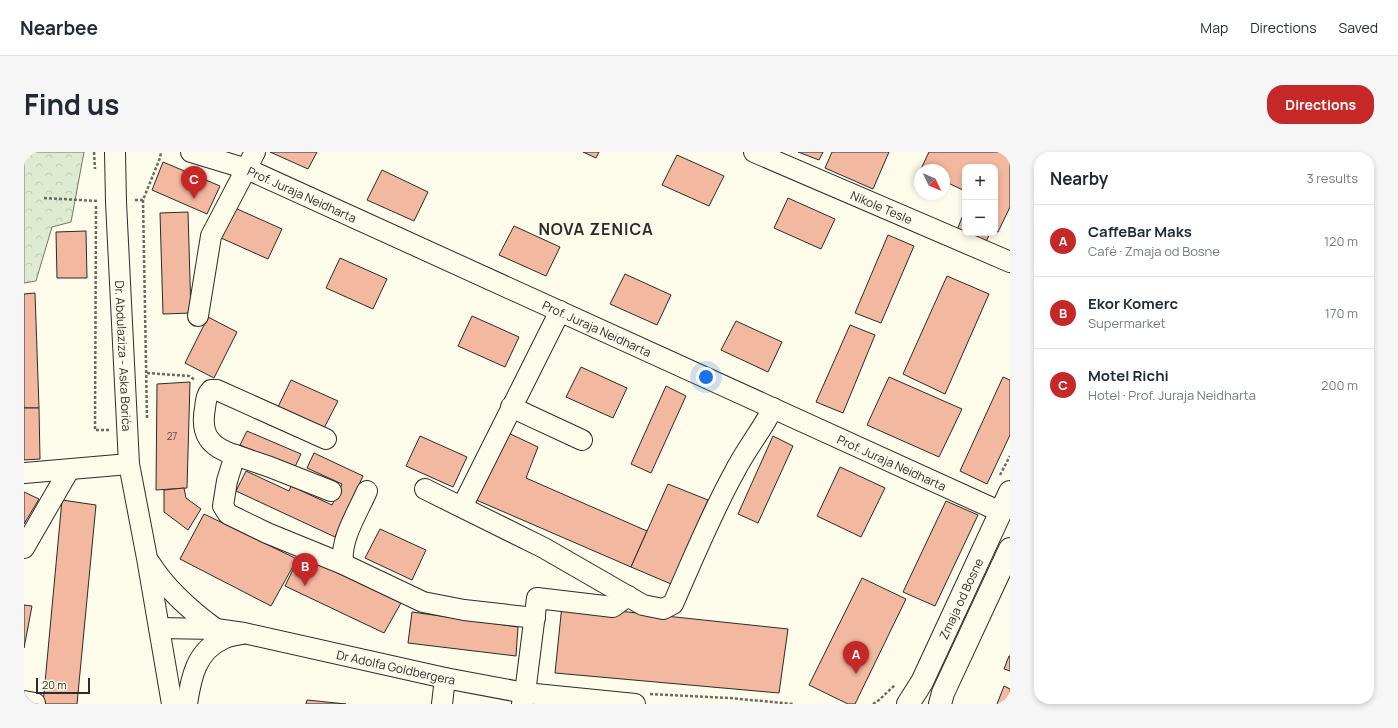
<!DOCTYPE html>
<html lang="en">
<head>
<meta charset="utf-8">
<style>
  :root { --surface:#fff; --page:#f6f6f7; --text:#1f2937; --muted:#747a83; --line:#e0e1e3; --accent:#c62828 }
  body { margin:0; font-family:Manrope,sans-serif; background:var(--page); color:var(--text) }
  .controls { position:absolute; right:12px; top:12px; display:grid; overflow:hidden; border-radius:8px; box-shadow:0 2px 6px #0003 }
  .controls button { width:36px; height:36px; display:grid; place-items:center; padding:0; border:0; border-bottom:1px solid var(--line); background:var(--surface); color:var(--text); font:20px sans-serif }
  .compass { position:absolute; left:890px; top:12px; width:36px; height:36px; border-radius:50%; background:var(--surface); box-shadow:0 2px 6px #0003; rotate:134deg }
  .scale { position:absolute; left:12px; bottom:10px; width:54px; box-sizing:border-box; padding-left:4px; border:2px solid #2b2b2b; border-top:0; font-size:11px; line-height:14px; white-space:nowrap; color:#2b2b2b; -webkit-text-stroke:3px #fdfbea; paint-order:stroke }
  .you { position:absolute; left:682px; top:225px; width:14px; height:14px; margin:-10px; border:3px solid #fff; border-radius:50%; background:#1a73e8; box-shadow:0 0 0 6px #1a73e833 }
  .badge { display:grid; place-items:center; width:26px; height:26px; border-radius:50%; background:var(--accent); color:#fff; font-size:13px; font-weight:700 }
  .pin { position:absolute; translate:-50% -33px; filter:drop-shadow(0 1px 2px #0008) }
  .pin::after { content:''; position:absolute; top:21px; width:14px; height:12px; background:inherit; clip-path:polygon(0 0,100% 0,50% 100%) }
  .list { margin:0; padding:0; list-style:none }
  h2 { display:flex; justify-content:space-between; align-items:center; height:52px; margin:0; padding:0 16px; font-size:17px }
  h2 small { font-size:13px; font-weight:400; color:var(--muted) }
  .list li { display:grid; grid-template-columns:26px 1fr auto; gap:12px; align-items:center; box-sizing:border-box; height:72px; padding:0 16px; border-top:1px solid var(--line) }
  .list b { display:block; font-size:15px; white-space:nowrap }
  .list p { margin:0; font-size:13px; white-space:nowrap; color:var(--muted) }
  .list em { font-size:13px; font-style:normal; color:var(--muted) }
  .map { position:relative; flex:none; width:986px; height:552px; overflow:hidden; border-radius:16px }
  header { display:flex; align-items:center; gap:24px; box-sizing:border-box; height:56px; padding:0 20px; background:var(--surface); border-bottom:1px solid var(--line) }
  header strong { font-size:19px }
  nav { display:flex; gap:22px; margin-inline-start:auto; font-size:14px }
  .intro { display:flex; align-items:center; justify-content:space-between; box-sizing:border-box; height:96px; padding:0 24px }
  h1 { margin:0; font-size:28px }
  .button { padding:10px 18px; border-radius:16px; background:var(--accent); color:#fff; font-size:14px; font-weight:700 }
  main { display:flex; gap:24px; padding:0 24px }
  aside { flex:1; background:var(--surface); border-radius:16px; box-shadow:0 2px 6px #0003 }
  .map>svg:first-child { display:block }
  .park { fill:url(#park-crowns); stroke:#74746e }
  .building { fill:#f2b8a0; stroke:#2b2b2b }
  .lines { fill:none; stroke-linecap:round; stroke-linejoin:round }
  .minor-casing { stroke:#2b2b2b; stroke-width:22 }
  .major-casing { stroke:#2b2b2b; stroke-width:24 }
  .path { stroke:#6a6964; stroke-width:2.5; stroke-dasharray:3 2; stroke-linecap:butt }
  .minor { stroke:#fdfbea; stroke-width:20 }
  .major { stroke:#fdfbea; stroke-width:22 }
  .labels { text-anchor:middle; dominant-baseline:central; stroke-width:3; stroke-linejoin:round; paint-order:stroke }
  .number-label { font-size:10px; fill:#5d4e48 }
  .street-label { font-size:12px; fill:#2b2b2b; stroke:#fdfbea }
  .district-label { font-size:16px; font-weight:bold; letter-spacing:1px; fill:#2b2b2b; stroke:#fdfbea }
</style>
</head>
<body>
<header>
<strong>Nearbee</strong>
<nav><a>Map</a><a>Directions</a><a>Saved</a></nav>
</header>
<div class="intro"><h1>Find us</h1><a class="button">Directions</a></div>
<main>
<div class="map">
<svg width="986" height="552" viewBox="0 0 986 552">
  <defs>
    <pattern id="park-crowns" width="20" height="18" patternUnits="userSpaceOnUse"><rect width="20" height="18" fill="#deebd1"/><path d="M2 6a3 3 0 1 1 6 0M12 15a3 3 0 1 1 6 0" fill="none" stroke="#bfcab4"/></pattern>
  </defs>
  <rect width="100%" height="100%" fill="#fdfbea"/>
  <!-- park -->
  <polygon class="park" points="0,0 60,0 47,70 28,75 12,129 0,131"/>
  <!-- building -->
  <g class="building">
    <polygon points="246,0 293,0 284,17"/>
    <polygon points="559,0 575,0 572,6"/>
    <polygon points="774,0 799,0 795,8"/>
    <polygon points="808,0 865,0 849,37 801,16"/>
    <polygon points="905,0 986,0 986,55 974,80 971,79 971,15 941,15 941,39 920,29 920,18 896,19"/>
    <polygon points="653,3 700,24 685,54 638,33"/>
    <polygon points="139,10 196,34 183,62 128,38"/>
    <polygon points="358,18 404,40 390,69 343,48"/>
    <polygon points="764,46 811,67 797,97 750,76"/>
    <polygon points="211,56 258,77 244,107 197,86"/>
    <polygon points="941,58 941,81 966,81 962,90 933,78"/>
    <polygon points="164,60 167,161 139,162 136,61"/>
    <polygon points="490,74 536,95 522,124 475,103"/>
    <polygon points="62,79 63,126 33,126 32,80"/>
    <polygon points="864,83 890,94 857,171 831,161"/>
    <polygon points="316,106 363,127 349,157 302,136"/>
    <polygon points="601,122 647,143 633,173 586,152"/>
    <polygon points="923,124 965,142 921,242 879,222"/>
    <polygon points="11,141 15,256 0,256 0,142"/>
    <polygon points="448,164 495,185 481,215 434,194"/>
    <polygon points="184,165 213,180 190,226 161,211"/>
    <polygon points="712,169 758,190 744,220 697,198"/>
    <polygon points="826,173 851,183 819,261 792,250"/>
    <polygon points="557,215 603,236 589,266 542,245"/>
    <polygon points="865,225 938,257 915,305 843,273"/>
    <polygon points="979,225 986,228 986,283 963,332 936,319"/>
    <polygon points="267,228 314,249 299,278 253,257"/>
    <polygon points="166,230 163,336 132,338 133,232"/>
    <polygon points="642,234 662,244 627,321 607,312"/>
    <polygon points="0,256 15,256 16,307 0,308"/>
    <polygon points="223,279 277,302 270,317 216,293"/>
    <polygon points="480,279 514,295 502,326 623,379 607,415 450,347"/>
    <polygon points="396,284 443,305 429,335 382,314"/>
    <polygon points="749,284 769,294 734,371 714,362"/>
    <polygon points="290,301 339,324 311,385 212,339 222,319 265,339 267,334 308,353 318,332 283,316"/>
    <polygon points="816,315 861,336 837,385 793,364"/>
    <polygon points="644,332 684,348 647,432 607,415"/>
    <polygon points="160,336 162,346 177,357 164,378 140,360 140,338"/>
    <polygon points="0,340 15,347 0,372"/>
    <polygon points="38,348 72,353 53,552 19,552"/>
    <polygon points="922,349 954,363 911,454 879,440"/>
    <polygon points="180,362 273,407 247,454 156,407"/>
    <polygon points="356,377 402,398 388,428 341,406"/>
    <polygon points="276,403 377,451 360,481 261,434"/>
    <polygon points="838,426 882,447 831,552 824,552 785,533"/>
    <polygon points="0,453 8,454 0,496"/>
    <polygon points="538,453 764,477 755,541 531,521"/>
    <polygon points="388,460 494,475 492,504 384,491"/>
    <polygon points="985,504 986,504 986,519 980,517"/>
    <polygon points="980,534 986,537 986,552 973,552"/>
    <polygon points="283,548 322,552 282,552"/>
  </g>
  <g class="lines">
    <!-- minor casing -->
    <g class="minor-casing">
      <g id="minor">
        <path id="s1" d="M91,0l1,50 13,262 18,94 25,146"/>
        <path id="s2" d="M167,0l56,17 754,343"/>
        <path id="s3" d="M730,0l256,110"/>
        <polyline points="174,164 187,84 231,0"/>
        <polyline points="487,255 558,288"/>
        <path d="M211,303c-25,-8 -35,-20 -30,-47 1,-7 1,-13 6,-18h6l109,49"/>
        <polyline points="0,321 105,312"/>
        <path d="M401,337l119,59 99,57 20,4 10,-5c20,-45 38,-90 62,-133 11,-22 27,-41 38,-63"/>
        <polyline points="307,339 246,315 211,303 203,329 199,354 204,362 243,381 319,412 399,450 440,458 511,466"/>
        <polyline points="438,355 536,159"/>
        <polyline points="0,396 45,318"/>
        <path d="M126,411c17,27 40,47 66,66"/>
        <path d="M319,412c-3,-25 14,-50 24,-73"/>
        <path id="s4" d="M135,476l57,1 28,4 201,45 80,15 110,11"/>
        <polyline points="0,549 11,551 11,552"/>
        <path d="M163,552c4,-26 9,-53 36,-65 6,-3 13,-4 19,-5"/>
        <polyline points="418,552 421,526"/>
        <polyline points="498,552 501,541 513,446 589,455 604,444"/>
      </g>
    </g>
    <!-- major casing -->
    <g class="major-casing">
      <g id="major">
        <path id="s5" d="M884,552l14,-22 88,-190"/>
        <polyline points="916,552 919,541 986,397"/>
      </g>
    </g>
    <!-- path -->
    <g class="path">
      <polyline points="70,0 71,17"/>
      <polyline points="20,46 74,49"/>
      <polyline points="111,48 119,48 136,6 137,0"/>
      <polyline points="119,48 123,267"/>
      <polyline points="72,54 71,278 86,278"/>
      <polyline points="123,221 165,224 171,228"/>
      <polyline points="976,323 986,304"/>
      <polyline points="626,542 706,546 769,552"/>
      <polyline points="849,552 855,548 871,533"/>
    </g>
    <!-- minor -->
    <use href="#minor" class="minor"/>
    <!-- major -->
    <use href="#major" class="major"/>
  </g>
  <g class="labels">
    <!-- number labels -->
    <g class="number-label">
      <text x="148" y="284">27</text>
    </g>
    <!-- street labels -->
    <g class="street-label">
      <text stroke="none"><textPath href="#s2" startOffset="119">Prof. Juraja Neidharta</textPath></text>
      <text stroke="none"><textPath href="#s3" startOffset="139">Nikole Tesle</textPath></text>
      <text stroke="none"><textPath href="#s2" startOffset="443">Prof. Juraja Neidharta</textPath></text>
      <text stroke="none"><textPath href="#s1" startOffset="204">Dr. Abdulaziza - Aska Borića</textPath></text>
      <text stroke="none"><textPath href="#s2" startOffset="767">Prof. Juraja Neidharta</textPath></text>
      <text stroke="none"><textPath href="#s5" startOffset="118">Zmaja od Bosne</textPath></text>
      <text stroke="none"><textPath href="#s4" startOffset="241">Dr Adolfa Goldbergera</textPath></text>
    </g>
    <!-- district labels -->
    <g class="district-label">
      <text x="572" y="77">NOVA ZENICA</text>
    </g>
  </g>
</svg>
<div class="controls">
<button>+</button>
<button>−</button>
</div>
<svg class="compass" viewBox="-18 -18 36 36"><path d="M0-13l5 13h-10z" fill="#e53935"/><path d="M0 13l5-13h-10z" fill="#747a83"/></svg>
<div class="scale">20 m</div>
<div class="you"></div>
<div class="pin badge" style="left:832px;top:522px">A</div>
<div class="pin badge" style="left:281px;top:434px">B</div>
<div class="pin badge" style="left:170px;top:47px">C</div>
</div>
<aside>
<h2>Nearby<small>3 results</small></h2>
<ul class="list">
<li><span class="badge">A</span><div><b>CaffeBar Maks</b><p>Café · Zmaja od Bosne</p></div><em>120 m</em></li>
<li><span class="badge">B</span><div><b>Ekor Komerc</b><p>Supermarket</p></div><em>170 m</em></li>
<li><span class="badge">C</span><div><b>Motel Richi</b><p>Hotel · Prof. Juraja Neidharta</p></div><em>200 m</em></li>
</ul>
</aside>
</main>
</body>
</html>
